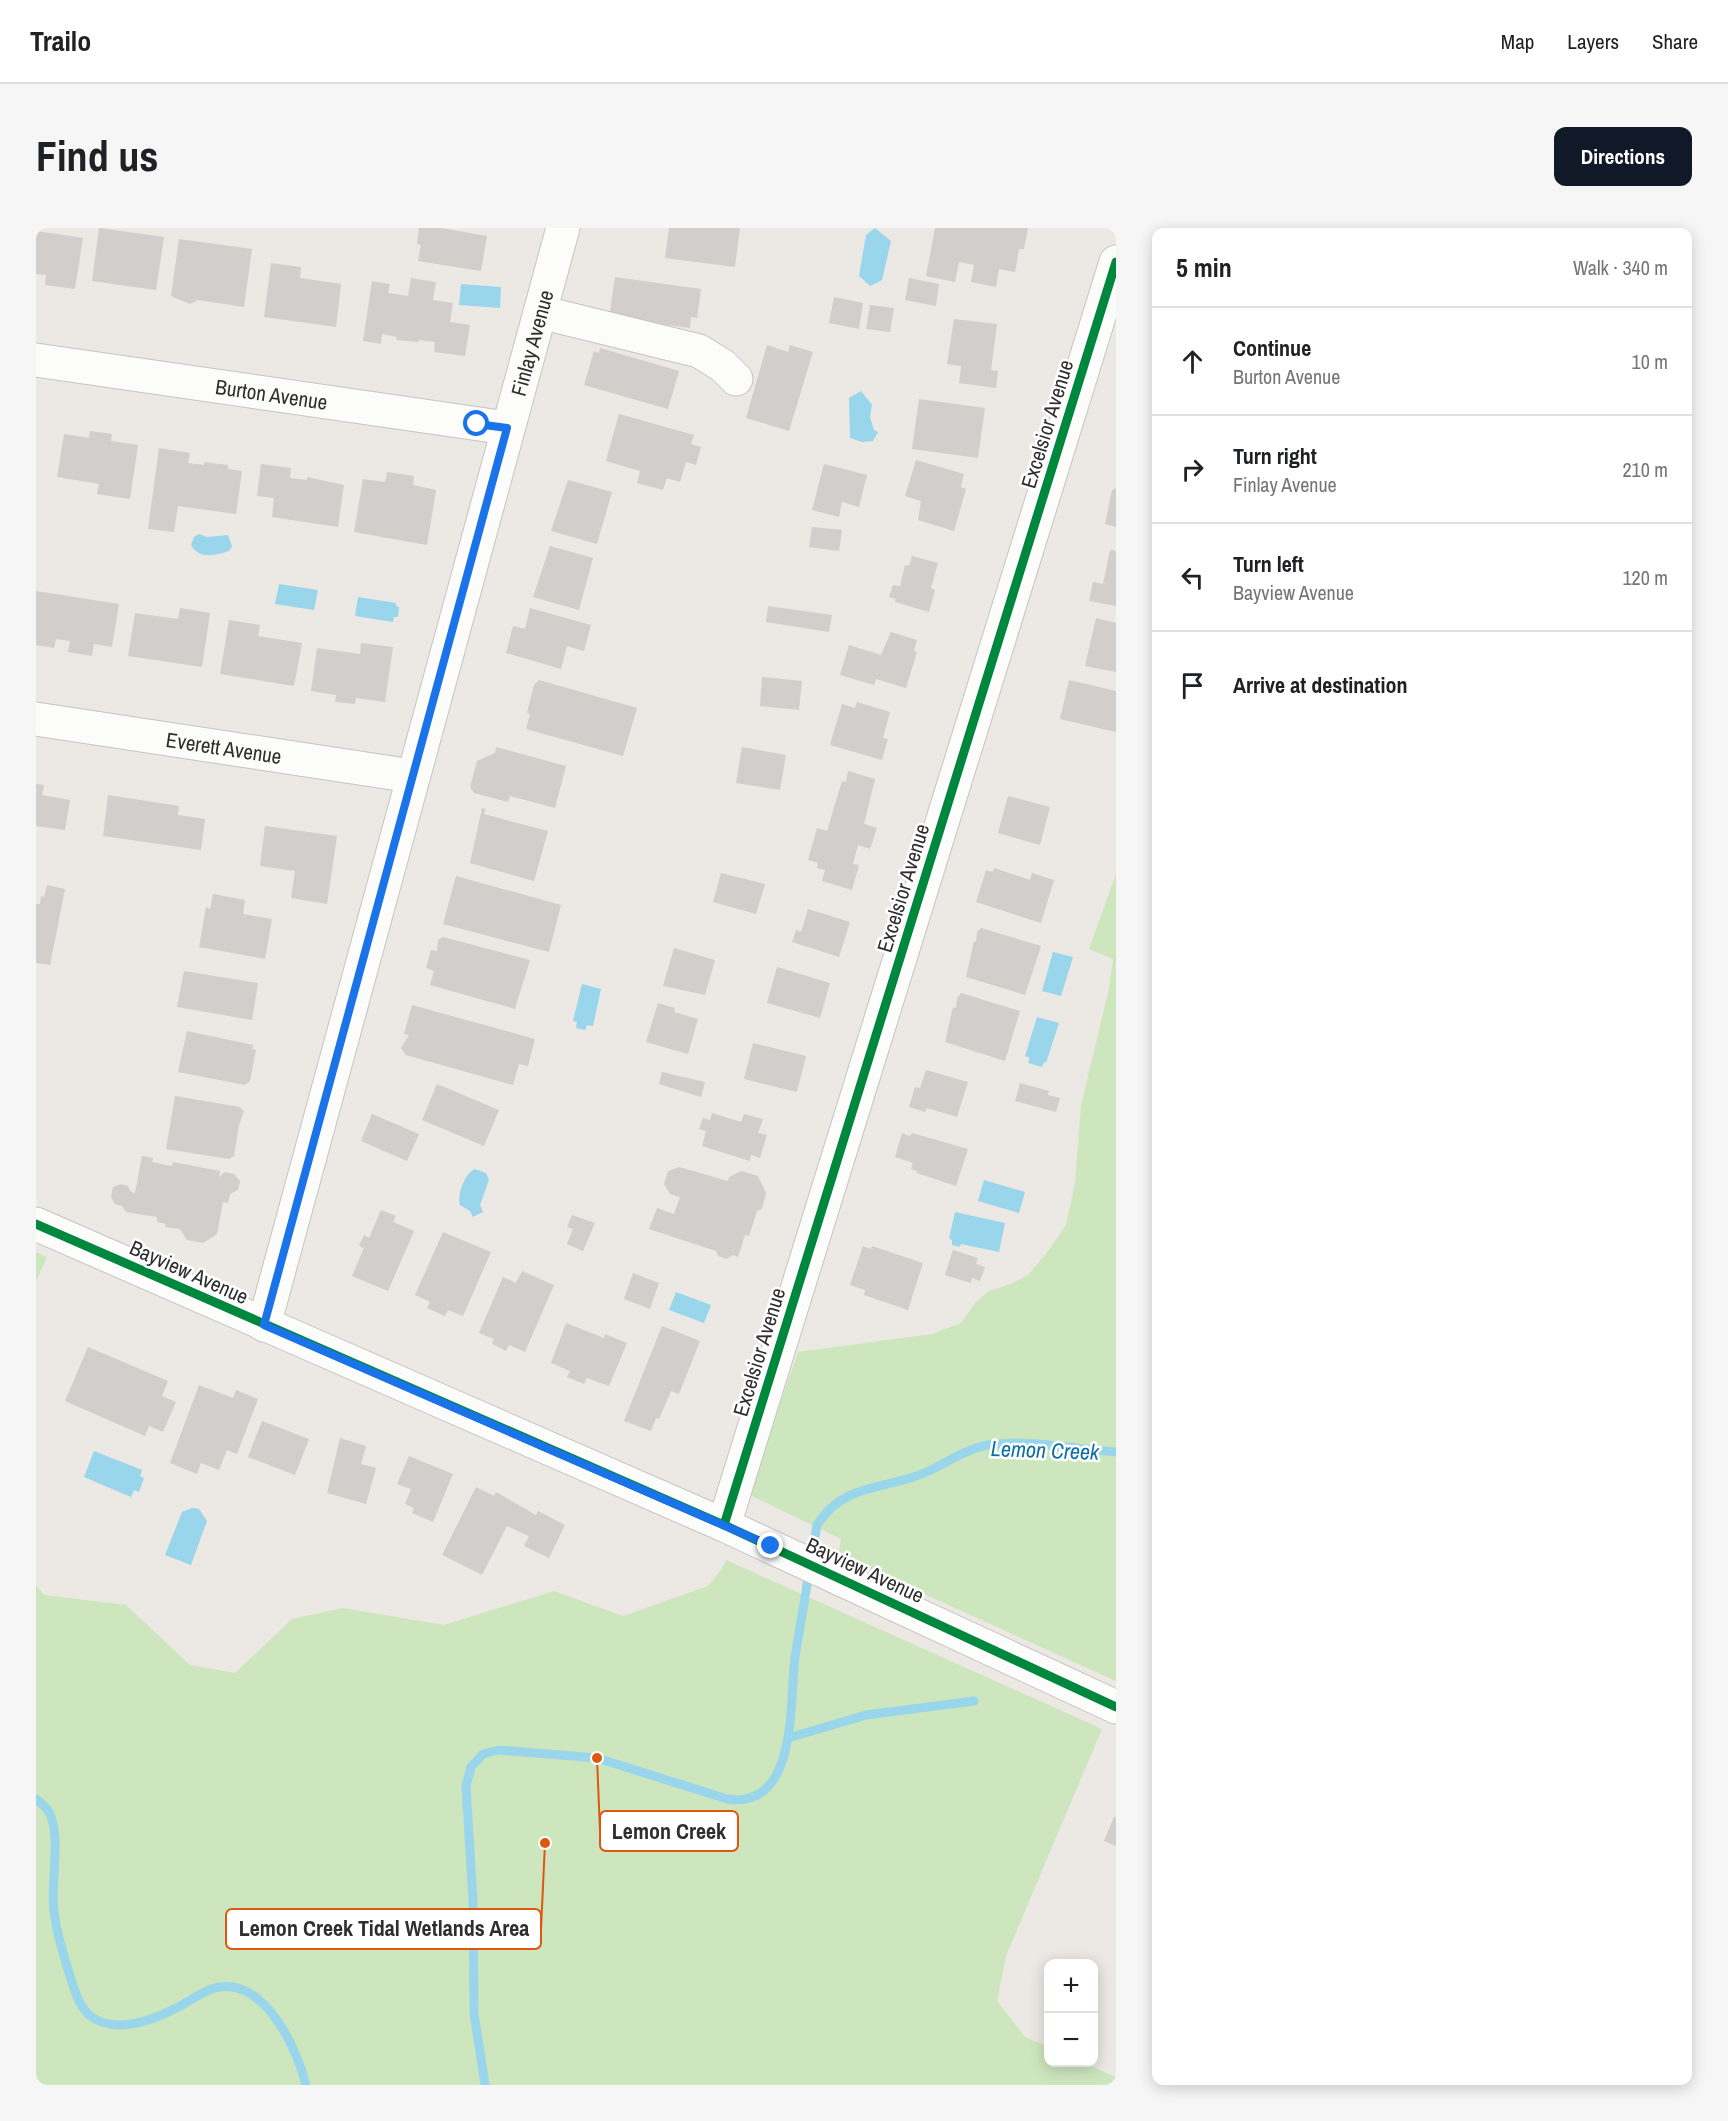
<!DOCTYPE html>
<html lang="en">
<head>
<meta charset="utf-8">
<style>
  :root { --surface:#fff; --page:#f6f6f6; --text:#202124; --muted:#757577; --line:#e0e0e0; --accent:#111827 }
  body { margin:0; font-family:"Archivo Narrow",sans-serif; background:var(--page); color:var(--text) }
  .controls { position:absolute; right:18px; bottom:18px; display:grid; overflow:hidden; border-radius:12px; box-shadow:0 3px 15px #0003 }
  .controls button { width:54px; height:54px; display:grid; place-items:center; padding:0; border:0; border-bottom:2px solid var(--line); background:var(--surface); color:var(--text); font:30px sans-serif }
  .stop { position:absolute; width:18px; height:18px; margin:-14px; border:4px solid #1a73e8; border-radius:50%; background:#fff }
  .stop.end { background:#1a73e8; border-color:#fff; box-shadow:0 2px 6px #0008 }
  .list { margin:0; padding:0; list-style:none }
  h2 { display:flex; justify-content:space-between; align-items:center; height:78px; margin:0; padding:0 24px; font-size:26px }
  h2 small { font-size:20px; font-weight:400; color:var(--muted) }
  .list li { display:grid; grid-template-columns:39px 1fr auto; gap:18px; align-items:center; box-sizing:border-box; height:108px; padding:0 24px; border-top:2px solid var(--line) }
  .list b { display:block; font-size:22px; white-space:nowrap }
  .list p { margin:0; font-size:20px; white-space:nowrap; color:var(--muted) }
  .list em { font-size:20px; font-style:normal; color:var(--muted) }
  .icon { flex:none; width:33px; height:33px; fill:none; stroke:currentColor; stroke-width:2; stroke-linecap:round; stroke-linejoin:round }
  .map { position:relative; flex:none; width:1080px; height:1857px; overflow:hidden; border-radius:12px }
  header { display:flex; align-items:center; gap:36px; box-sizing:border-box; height:84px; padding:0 30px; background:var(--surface); border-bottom:2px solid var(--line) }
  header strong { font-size:28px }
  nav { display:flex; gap:33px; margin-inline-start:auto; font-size:21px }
  .intro { display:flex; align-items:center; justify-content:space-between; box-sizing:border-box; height:144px; padding:0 36px }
  h1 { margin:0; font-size:42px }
  .button { padding:15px 27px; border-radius:12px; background:var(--accent); color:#fff; font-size:21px; font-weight:700 }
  main { display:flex; gap:36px; padding:0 36px }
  aside { flex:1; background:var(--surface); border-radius:12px; box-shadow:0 3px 15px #0003 }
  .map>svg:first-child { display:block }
  .green { fill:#cee6be }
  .water { fill:#99d6ec }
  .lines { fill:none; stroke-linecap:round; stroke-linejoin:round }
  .stream { stroke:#99d6ec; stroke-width:9 }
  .building { fill:#d1cecb }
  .minor-casing { stroke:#c5c4c5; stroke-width:35 }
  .minor { stroke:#fcfcfb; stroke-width:33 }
  .cycleway-casing { stroke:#fff; stroke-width:13 }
  .cycleway { stroke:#00873e; stroke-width:9 }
  .route { stroke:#1a73e8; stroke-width:8 }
  .labels { text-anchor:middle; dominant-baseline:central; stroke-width:5; stroke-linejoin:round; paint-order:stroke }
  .street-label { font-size:21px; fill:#2e2e2e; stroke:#fff }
  .water-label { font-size:22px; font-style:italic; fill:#0d6fa3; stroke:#fff }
  .leader { fill:none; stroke:#df570e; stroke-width:2 }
  .callout-dot { fill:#df570e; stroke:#fff; stroke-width:2 }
  .callout { fill:#fff; stroke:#df570e; stroke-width:2 }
  .callout-label { font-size:22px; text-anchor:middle; font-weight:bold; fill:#2e2e2e }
</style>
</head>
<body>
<header>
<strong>Trailo</strong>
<nav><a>Map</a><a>Layers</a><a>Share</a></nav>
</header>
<div class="intro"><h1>Find us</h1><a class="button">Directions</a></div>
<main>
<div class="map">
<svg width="1080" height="1857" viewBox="0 0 1080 1857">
  <rect width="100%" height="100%" fill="#ece8e4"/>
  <!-- green -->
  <g class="green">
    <polygon points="1080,646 1080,1453 802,1327 805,1311 712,1266 762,1124 896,1106 925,1095 940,1074 953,1063 975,1056 992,1047 1009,1027 1030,997 1039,955 1045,877 1073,761 1077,731 1053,721"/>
    <polygon points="0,1024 11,1029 0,1053"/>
    <polygon points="690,1332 1066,1501 970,1728 961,1773 989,1809 1012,1819 1012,1834 1048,1835 1080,1849 1080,1857 0,1857 0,1357 8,1367 90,1377 154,1437 199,1445 256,1391 307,1380 408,1397 518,1363 587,1388 672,1358 686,1341"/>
  </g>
  <!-- water -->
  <g class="water">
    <polygon points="839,0 855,13 846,52 834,58 823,48 830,7"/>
    <polygon points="425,56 465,59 464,80 423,77"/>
    <polygon points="825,163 836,177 834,189 838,202 842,204 837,213 826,214 814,210 813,170"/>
    <path d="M163,306l8,3 21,-2 4,11 -3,5c-13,4 -30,9 -38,-6l3,-8z"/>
    <polygon points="243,356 282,362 278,382 239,376"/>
    <polygon points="322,369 360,375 360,378 363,379 362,389 358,389 357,394 319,388"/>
    <polygon points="1017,724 1037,729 1025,768 1006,763"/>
    <polygon points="546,756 565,761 557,798 551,797 549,802 540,800 541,794 537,793"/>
    <polygon points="1001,789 1023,795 1010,835 1008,834 1006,839 992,835 994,830 989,828"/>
    <path d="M439,941l11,4 3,7 -9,25 3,7 -10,5 -3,-6 -10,-6c-3,-11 5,-32 15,-36z"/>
    <polygon points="948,952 989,964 983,985 942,973"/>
    <polygon points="919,984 969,995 963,1024 925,1016 924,1019 916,1017 916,1012 913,1010"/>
    <polygon points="640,1064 675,1077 668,1095 633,1082"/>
    <polygon points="58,1223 106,1242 104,1248 108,1250 103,1264 98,1262 95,1269 48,1249"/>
    <polygon points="156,1280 163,1281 171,1293 155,1337 129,1327 146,1284"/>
  </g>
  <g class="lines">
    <!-- stream -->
    <g class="stream">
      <polyline points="752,1510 830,1487 938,1473"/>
      <path d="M0,1571c4,3 10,8 13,13 13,25 1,70 5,99 2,21 9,42 15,62 4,13 9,31 19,41 26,23 68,5 94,-9 11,-6 24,-16 37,-18 47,-7 78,62 87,98"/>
      <path d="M449,1857l-11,-72 -1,-113 -7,-114 5,-19 12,-13 16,-4 98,8 130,41c72,11 62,-98 68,-142 7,-44 15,-88 22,-132 28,-44 69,-34 112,-54 19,-9 37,-22 59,-26 38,-6 89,4 128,7"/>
    </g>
  </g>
  <!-- building -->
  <g class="building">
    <polygon points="63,0 128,9 120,62 56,53"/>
    <polygon points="383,0 405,0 451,8 445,43 382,33 385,17 381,16"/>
    <polygon points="633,0 704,0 699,39 629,30"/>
    <polygon points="899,0 992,0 988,21 983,21 979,44 963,41 960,59 935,54 938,37 923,34 919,54 890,48"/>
    <polygon points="0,3 47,10 39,61 9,57 10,47 0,46"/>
    <polygon points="143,11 216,21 208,79 162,72 154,76 135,68"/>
    <polygon points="235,35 265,39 264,50 305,56 300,99 228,89"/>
    <polygon points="579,49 665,61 661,90 655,89 654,100 578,90 578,85 574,84"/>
    <polygon points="375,50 400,54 397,72 417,75 414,94 434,97 429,128 398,124 399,114 383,112 382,114 360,112 361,109 346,106 345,116 327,113 336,53 354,56 352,65 372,68"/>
    <polygon points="873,50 903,56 900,78 869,72"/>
    <polygon points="798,69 827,75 823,101 793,95"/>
    <polygon points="834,77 858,80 854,104 830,101"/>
    <polygon points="918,91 961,96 955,142 962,143 960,160 923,155 925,138 911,136"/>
    <polygon points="731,117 752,124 754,117 777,124 753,203 710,190"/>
    <polygon points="564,120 643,143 632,181 548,157 558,123 563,125"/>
    <polygon points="883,171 949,180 942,230 876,221"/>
    <polygon points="583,186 658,207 655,216 665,219 660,237 650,234 644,254 631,250 627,262 601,255 604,243 570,233"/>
    <polygon points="54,203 76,206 75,213 102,217 94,271 61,266 63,256 21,249 28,206 53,210"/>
    <polygon points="123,220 154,225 152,235 168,237 168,234 192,237 192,241 206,243 200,286 142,278 138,304 112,301"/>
    <polygon points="880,232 928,246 925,259 930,261 918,303 882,292 885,273 869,268"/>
    <polygon points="225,236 255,240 254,250 271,252 271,249 308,257 302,299 236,289 238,270 221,268"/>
    <polygon points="788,236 831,247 823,279 806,274 803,289 776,282"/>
    <polygon points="351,244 378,248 377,257 400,262 391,317 318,304 327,251 349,254"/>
    <polygon points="532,252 576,264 561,316 515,303"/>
    <polygon points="1080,260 1080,299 1069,296 1076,262"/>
    <polygon points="776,299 806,302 803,323 773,319"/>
    <polygon points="514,318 557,330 543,382 497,369"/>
    <polygon points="1074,322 1080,323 1080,378 1053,373 1057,354 1067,356"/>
    <polygon points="876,328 902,335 895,360 899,362 893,384 859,374 860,371 853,369 857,357 864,358 869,337 873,338"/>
    <polygon points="0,363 83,376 76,419 58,416 56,428 32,424 34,413 20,411 18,420 0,417"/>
    <polygon points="732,378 796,387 793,404 730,394"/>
    <polygon points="144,380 174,385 166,439 92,428 99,385 142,391"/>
    <polygon points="494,380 555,397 548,423 531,418 525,441 470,425 477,398 489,401"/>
    <polygon points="1060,390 1080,395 1080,444 1049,438"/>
    <polygon points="193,392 224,397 222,408 266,415 258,458 184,446"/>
    <polygon points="855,404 881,412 878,423 881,424 870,460 840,451 838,457 804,447 813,417 845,427"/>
    <polygon points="325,415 357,419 349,474 320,470 319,476 299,474 300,467 275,463 281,420 324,426"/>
    <polygon points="726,449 766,453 763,482 724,478"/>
    <polygon points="503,452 601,480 587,528 490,501 494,486 491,485 498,457"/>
    <polygon points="1033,452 1080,463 1080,504 1024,491"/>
    <polygon points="821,474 854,484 847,510 852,511 846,532 794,517 806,476 819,480"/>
    <polygon points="460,519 530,538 519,580 474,568 472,574 438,565 434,559 441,533 459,525"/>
    <polygon points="706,519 750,527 744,562 700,555"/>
    <polygon points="812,543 839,551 828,596 841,600 834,621 822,617 817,636 823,637 816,662 786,653 789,642 781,640 782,635 772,632 781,600 791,603 806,553 810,554"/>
    <polygon points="0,556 8,557 6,567 34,572 29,602 0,598"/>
    <polygon points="72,567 143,578 142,587 169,591 165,622 67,608"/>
    <polygon points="972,568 1014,579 1004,617 962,605"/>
    <polygon points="446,580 450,581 448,586 512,603 498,653 434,635"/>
    <polygon points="229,598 301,608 291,676 255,670 259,643 224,638"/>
    <polygon points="958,640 994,652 996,645 1018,652 1005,695 940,674 950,642 957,644"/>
    <polygon points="685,645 729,656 720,686 677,674"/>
    <polygon points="420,648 525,677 513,724 407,696"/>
    <polygon points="11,657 29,661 14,737 0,735 0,676 4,676 5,668 8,669"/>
    <polygon points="177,666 209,672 207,686 236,691 229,731 163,719 170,679 174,681"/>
    <polygon points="772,681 814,694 803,729 756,714 760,702 765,704"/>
    <polygon points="945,700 1005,718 989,767 930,749 938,713 940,714 941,704"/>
    <polygon points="407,709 494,732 479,781 394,757 398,743 390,740 395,722 401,723 402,712"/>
    <polygon points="638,720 679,732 669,767 627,758"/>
    <polygon points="741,739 794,755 784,790 731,775"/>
    <polygon points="148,743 222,755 216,792 141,779"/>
    <polygon points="925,765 984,783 969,833 909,814 917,779 920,780 921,770"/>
    <polygon points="622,775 639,780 638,784 662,791 652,826 610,814"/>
    <polygon points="376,777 499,811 492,838 483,836 477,857 370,827 365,820 373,807 368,806"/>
    <polygon points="151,803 217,817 216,821 220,822 214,853 209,857 142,844"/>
    <polygon points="717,815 770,828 761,864 708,851"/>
    <polygon points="890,842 932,854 921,889 891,880 889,884 873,879 879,859 884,860"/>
    <polygon points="626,844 669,854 665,869 623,856"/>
    <polygon points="984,855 1013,863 1012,867 1024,870 1020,884 979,873"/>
    <polygon points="401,856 463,882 448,918 386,892"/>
    <polygon points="139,868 204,879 208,883 203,897 198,928 193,931 130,921"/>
    <polygon points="676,885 705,894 708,886 727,891 722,905 731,907 724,930 715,927 714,933 666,918 670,903 663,901 667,890 674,892"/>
    <polygon points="336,886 383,906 371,933 325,913"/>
    <polygon points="866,905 874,908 876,905 932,921 920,958 881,945 881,943 875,941 877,935 859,929"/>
    <polygon points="106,928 117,930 116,934 136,938 137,934 184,943 183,949 189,944 198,946 204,953 202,962 194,966 192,975 187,974 181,1006 167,1015 151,1012 144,1001 129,999 130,996 121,994 121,989 90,984 86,978 79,976 75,969 77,959 85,956 92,958 95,964 99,965"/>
    <polygon points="643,939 692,953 693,949 705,943 722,948 730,965 726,981 721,983 713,1008 709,1007 702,1029 697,1027 691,1031 682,1028 680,1023 613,1001 621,980 638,986 644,969 634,966 628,956 632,943"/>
    <polygon points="345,982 360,988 357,994 378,1003 352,1063 316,1048 328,1020 323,1018 328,1007 333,1010"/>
    <polygon points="536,987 559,995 547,1023 531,1016 537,1001 531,999"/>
    <polygon points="407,1004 455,1024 427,1088 412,1082 409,1088 391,1080 394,1074 379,1067"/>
    <polygon points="827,1018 835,1021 836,1018 887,1035 872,1082 828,1067 829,1062 814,1057"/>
    <polygon points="917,1022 942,1030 940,1036 949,1039 944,1053 936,1050 935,1055 909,1047"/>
    <polygon points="486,1043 518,1057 489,1124 473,1117 470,1123 456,1116 458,1111 443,1105 467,1049 480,1055"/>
    <polygon points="597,1045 623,1055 614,1081 588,1071"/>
    <polygon points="530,1095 568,1110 569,1106 591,1115 573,1158 551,1150 548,1156 531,1149 534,1143 515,1135"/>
    <polygon points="626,1098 664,1113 643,1166 635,1163 623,1191 620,1190 615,1203 588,1193"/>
    <polygon points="52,1119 132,1153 126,1168 140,1174 127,1204 113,1198 109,1208 29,1173"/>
    <polygon points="163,1157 197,1170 200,1162 222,1171 201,1226 191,1222 183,1242 165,1235 161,1246 134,1235"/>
    <polygon points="226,1193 273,1211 259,1247 212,1229"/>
    <polygon points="304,1210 330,1218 325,1236 340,1240 330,1276 291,1265"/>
    <polygon points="373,1228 417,1246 397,1294 376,1285 378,1280 369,1276 375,1261 361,1256"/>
    <polygon points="440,1259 458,1268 460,1264 500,1287 502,1283 529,1297 513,1330 488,1318 493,1308 471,1298 446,1347 406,1327"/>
    <polygon points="1078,1589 1080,1589 1080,1618 1068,1613"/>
  </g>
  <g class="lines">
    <!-- minor casing -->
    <g class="minor-casing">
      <g id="minor">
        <polyline points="504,84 663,123 687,138 700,151"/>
        <path id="s1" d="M0,132l471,68"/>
        <path id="s2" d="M0,491l376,57"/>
        <polyline points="0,996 688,1297 1080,1479"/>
        <path id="s3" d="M228,1097l299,-1097"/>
        <polyline points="688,1297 1080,34"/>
      </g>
    </g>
    <!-- minor -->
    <use href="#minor" class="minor"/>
    <!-- cycleway casing -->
    <g class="cycleway-casing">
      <g id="cycleway">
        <polyline points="0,996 688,1297 1080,1479"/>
        <polyline points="688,1297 1080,34"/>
      </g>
    </g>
    <!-- cycleway -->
    <use href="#cycleway" class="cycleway"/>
  </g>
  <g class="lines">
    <!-- route -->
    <polyline class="route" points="441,196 471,200 228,1097 735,1318"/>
  </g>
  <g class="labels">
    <!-- street labels -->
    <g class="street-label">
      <text stroke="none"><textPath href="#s3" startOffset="1018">Finlay Avenue</textPath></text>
      <text stroke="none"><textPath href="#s1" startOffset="238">Burton Avenue</textPath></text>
      <text transform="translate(1011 196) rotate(-73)">Excelsior Avenue</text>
      <text stroke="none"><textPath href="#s2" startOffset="190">Everett Avenue</textPath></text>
      <text transform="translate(867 660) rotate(-73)">Excelsior Avenue</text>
      <text transform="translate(153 1044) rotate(24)">Bayview Avenue</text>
      <text transform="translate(723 1124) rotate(-73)">Excelsior Avenue</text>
      <text transform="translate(829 1342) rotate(25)">Bayview Avenue</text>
    </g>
    <!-- water labels -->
    <g class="water-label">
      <text transform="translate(1009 1222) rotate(2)">Lemon Creek</text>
    </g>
  </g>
  <!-- callouts -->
  <path class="leader" d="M561 1530L564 1603M509 1615L505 1701"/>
  <g class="callout-dot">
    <circle cx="561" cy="1530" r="6"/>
    <circle cx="509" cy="1615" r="6"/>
  </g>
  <g class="callout">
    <rect x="564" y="1583" width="138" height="40" rx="6"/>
    <rect x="190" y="1681" width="315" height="40" rx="6"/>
  </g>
  <g class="callout-label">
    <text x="633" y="1611">Lemon Creek</text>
    <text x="348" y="1708">Lemon Creek Tidal Wetlands Area</text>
  </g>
</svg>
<div class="controls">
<button>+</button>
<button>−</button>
</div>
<div class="stop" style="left:441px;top:196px"></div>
<div class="stop end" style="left:735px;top:1318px"></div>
</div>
<aside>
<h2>5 min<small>Walk · 340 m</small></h2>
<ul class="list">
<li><svg class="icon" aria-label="ahead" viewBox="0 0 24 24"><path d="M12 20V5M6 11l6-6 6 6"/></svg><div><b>Continue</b><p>Burton Avenue</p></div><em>10 m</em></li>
<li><svg class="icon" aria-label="right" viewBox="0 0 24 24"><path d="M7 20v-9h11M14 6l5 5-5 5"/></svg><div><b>Turn right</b><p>Finlay Avenue</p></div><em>210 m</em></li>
<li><svg class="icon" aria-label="left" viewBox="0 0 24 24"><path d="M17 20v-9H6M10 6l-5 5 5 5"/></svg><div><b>Turn left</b><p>Bayview Avenue</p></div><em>120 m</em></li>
<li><svg class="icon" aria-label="arrive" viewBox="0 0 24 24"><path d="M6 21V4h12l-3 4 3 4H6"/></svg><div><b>Arrive at destination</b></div></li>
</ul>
</aside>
</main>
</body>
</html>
